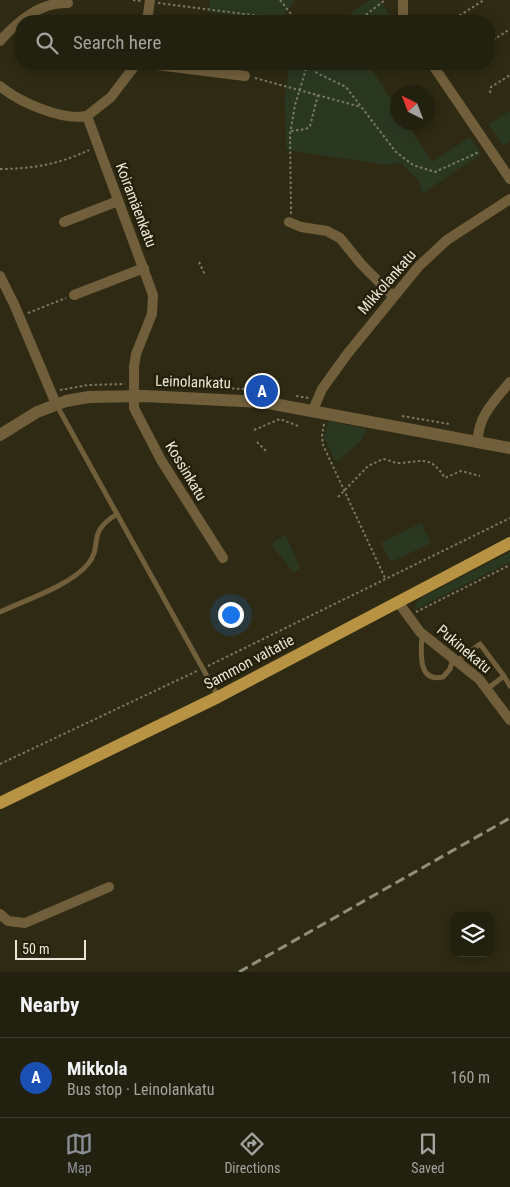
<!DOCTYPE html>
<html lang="en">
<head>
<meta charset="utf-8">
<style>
  :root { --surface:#22200e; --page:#2e2d1c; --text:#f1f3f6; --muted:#a2a39e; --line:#3f3e2e; --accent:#8c9099 }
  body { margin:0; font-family:"Roboto Condensed",sans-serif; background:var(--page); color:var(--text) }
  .controls { position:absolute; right:15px; bottom:15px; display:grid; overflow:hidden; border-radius:10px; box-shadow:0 2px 12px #0003 }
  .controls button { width:45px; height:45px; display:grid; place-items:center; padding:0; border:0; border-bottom:1px solid var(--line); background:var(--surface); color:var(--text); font:25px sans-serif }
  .compass { position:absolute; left:390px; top:85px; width:45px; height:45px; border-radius:50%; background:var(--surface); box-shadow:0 2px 12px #0003; rotate:318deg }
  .scale { position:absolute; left:15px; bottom:12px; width:71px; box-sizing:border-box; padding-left:5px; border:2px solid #eae7d9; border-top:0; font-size:14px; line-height:18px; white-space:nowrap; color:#eae7d9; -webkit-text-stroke:4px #242009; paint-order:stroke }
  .you { position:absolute; left:230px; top:614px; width:18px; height:18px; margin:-12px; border:4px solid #fff; border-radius:50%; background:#1a73e8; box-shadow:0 0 0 8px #1a73e833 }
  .badge { display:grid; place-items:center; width:32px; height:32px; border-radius:50%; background:var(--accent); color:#fff; font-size:16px; font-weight:700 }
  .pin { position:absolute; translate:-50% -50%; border:2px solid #fff; box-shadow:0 1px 5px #0006 }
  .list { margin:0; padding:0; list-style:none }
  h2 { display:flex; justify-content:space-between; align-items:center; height:65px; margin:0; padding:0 20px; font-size:21px }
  h2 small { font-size:16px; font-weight:400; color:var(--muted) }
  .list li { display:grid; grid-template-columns:32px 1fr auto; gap:15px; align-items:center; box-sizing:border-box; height:80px; padding:0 20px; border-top:1px solid var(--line) }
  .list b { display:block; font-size:19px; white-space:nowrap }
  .list p { margin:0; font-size:16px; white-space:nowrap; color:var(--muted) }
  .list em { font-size:16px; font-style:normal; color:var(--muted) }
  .icon { flex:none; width:28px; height:28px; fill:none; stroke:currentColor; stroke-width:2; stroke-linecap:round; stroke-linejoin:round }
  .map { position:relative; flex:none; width:510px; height:972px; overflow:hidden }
  .search { position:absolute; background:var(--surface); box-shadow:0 2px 12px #0003; left:15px; right:15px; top:15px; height:55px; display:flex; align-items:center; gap:12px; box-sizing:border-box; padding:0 18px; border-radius:20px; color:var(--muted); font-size:19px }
  .sheet { height:145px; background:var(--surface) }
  nav { display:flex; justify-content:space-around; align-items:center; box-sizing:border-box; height:70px; border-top:1px solid var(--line); background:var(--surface); font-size:14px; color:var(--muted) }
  nav a { display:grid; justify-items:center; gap:2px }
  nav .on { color:var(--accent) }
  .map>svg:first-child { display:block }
  .green { fill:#2b3821 }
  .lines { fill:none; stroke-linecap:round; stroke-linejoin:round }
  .path { stroke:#7c7865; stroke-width:2; stroke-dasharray:2.5 2.5; stroke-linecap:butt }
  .service { stroke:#715f3b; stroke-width:5 }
  .minor { stroke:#715f3b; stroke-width:10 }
  .tertiary { stroke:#715f3b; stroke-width:12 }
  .primary { stroke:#b89343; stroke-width:12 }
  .rail { stroke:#928e7c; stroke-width:3; stroke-dasharray:10 5; stroke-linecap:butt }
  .labels { text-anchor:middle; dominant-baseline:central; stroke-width:5; stroke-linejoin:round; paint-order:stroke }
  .street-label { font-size:15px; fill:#eae7d9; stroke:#242009 }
</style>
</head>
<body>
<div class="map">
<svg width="510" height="972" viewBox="0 0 510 972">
  <rect width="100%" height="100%" fill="#2e2a13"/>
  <!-- green -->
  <g class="green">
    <polygon points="210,0 295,0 281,21 338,21 281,21 209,12"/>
    <polygon points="370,0 380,0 392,19 388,21 341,21"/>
    <polygon points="290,64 368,64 397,108 398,122 407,123 432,162 470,137 481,154 423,193 418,179 399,162 389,165 286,150 285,96"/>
    <polygon points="510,111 510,141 503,146 489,124"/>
    <polygon points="329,421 367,429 360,442 336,462 324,437"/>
    <polygon points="421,523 431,543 391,562 381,543"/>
    <polygon points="286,535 300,569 293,572 273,547 274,541"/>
    <polygon points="510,552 510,562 414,610 417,602 421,598"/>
  </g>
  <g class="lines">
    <!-- path -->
    <g class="path">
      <polyline points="133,0 141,1"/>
      <polyline points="280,0 295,19"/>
      <polyline points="158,3 300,21"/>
      <polyline points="358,21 385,0"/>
      <polyline points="451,21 484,0"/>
      <polyline points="489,43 510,29"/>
      <polyline points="308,65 317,73 346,87 396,152 413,165 435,172 479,152"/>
      <polyline points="255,78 361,107"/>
      <polyline points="490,93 491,87 510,75"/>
      <polyline points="291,131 306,129 310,126 318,95"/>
      <path d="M0,169c33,0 59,-5 89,-19"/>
      <polyline points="291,214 290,134 295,105 307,66"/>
      <polyline points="199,262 205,275"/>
      <polyline points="28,313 66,298"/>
      <polyline points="182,386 244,389"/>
      <polyline points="60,390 88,385 125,384"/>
      <polyline points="296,396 309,398"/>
      <polyline points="402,416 449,424"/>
      <polyline points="324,424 322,436 323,445 385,578"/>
      <polyline points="254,430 280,419 298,426"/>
      <polyline points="257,442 267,452"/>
      <path d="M338,497l30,-31 15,-7c6,1 11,4 16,4 24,-1 30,-9 46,15l16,-7 19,5"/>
      <polyline points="416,612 510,565"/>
      <polyline points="208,666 510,518"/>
      <polyline points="0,764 197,671"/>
    </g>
    <!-- service -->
    <g class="service">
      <polyline points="56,404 218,696"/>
      <path d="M0,612c25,-12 70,-26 88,-48 16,-20 -3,-30 29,-50"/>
      <path d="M422,634c-1,17 -5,49 21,43l7,-8 3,-11"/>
      <polyline points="457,661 480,644 504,676 487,689"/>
      <polyline points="504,676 510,686"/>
    </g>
    <!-- minor -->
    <g class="minor">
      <polyline points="403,0 403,16 406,21"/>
      <polyline points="147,21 150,0"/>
      <path d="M0,41c18,-20 40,-39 68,-38"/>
      <polyline points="149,64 245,76"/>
      <polyline points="432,64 510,179"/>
      <path d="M0,86c19,16 62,35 87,30l66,179 -1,19 -16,40 -2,13v41l27,52 62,98"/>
      <polyline points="87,116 111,97 136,64"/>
      <polyline points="64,222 118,201"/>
      <polyline points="289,222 301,227 327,231 340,238 362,265 393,296"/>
      <polyline points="0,276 14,304 56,404"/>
      <polyline points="74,295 144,268"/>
      <polyline points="313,410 322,389 348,353 419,266 447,240 510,199"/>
      <path d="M478,442c-1,-25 17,-42 32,-60"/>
      <polyline points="398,602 420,632 479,679 510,720"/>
      <polyline points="0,914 8,921 25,923 109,887"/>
    </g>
    <!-- tertiary -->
    <polyline class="tertiary" points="0,435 37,412 66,401 89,397 145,396 263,402 510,448"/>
    <!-- primary -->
    <polyline class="primary" points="0,803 218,697 510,543"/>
    <!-- rail -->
    <polyline class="rail" points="239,972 510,818"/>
  </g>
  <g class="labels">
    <!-- street labels -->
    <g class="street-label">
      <text transform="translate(136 205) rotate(69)">Koiramäenkatu</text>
      <text transform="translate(387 282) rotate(-49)">Mikkolankatu</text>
      <text transform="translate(193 382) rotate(2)">Leinolankatu</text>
      <text transform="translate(186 471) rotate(59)">Kossinkatu</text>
      <text transform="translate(464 649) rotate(40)">Pukinekatu</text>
      <text transform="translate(249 662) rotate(-28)">Sammon valtatie</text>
    </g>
  </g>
</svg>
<div class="controls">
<button><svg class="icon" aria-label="layers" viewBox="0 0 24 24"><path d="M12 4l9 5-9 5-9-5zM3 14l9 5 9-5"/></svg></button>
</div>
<svg class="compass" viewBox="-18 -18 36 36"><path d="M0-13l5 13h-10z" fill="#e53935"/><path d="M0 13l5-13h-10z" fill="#a2a39e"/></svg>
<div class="scale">50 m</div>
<div class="you"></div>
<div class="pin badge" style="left:262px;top:391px;background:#1a4fb4">A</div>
<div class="search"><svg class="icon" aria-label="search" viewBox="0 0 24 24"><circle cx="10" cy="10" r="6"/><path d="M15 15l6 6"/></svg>Search here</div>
</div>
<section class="sheet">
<h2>Nearby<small></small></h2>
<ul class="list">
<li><span class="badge" style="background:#1a4fb4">A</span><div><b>Mikkola</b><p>Bus stop · Leinolankatu</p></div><em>160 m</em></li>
</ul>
</section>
<nav>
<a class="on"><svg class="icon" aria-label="map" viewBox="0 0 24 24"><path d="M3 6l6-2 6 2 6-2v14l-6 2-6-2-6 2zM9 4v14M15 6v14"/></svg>Map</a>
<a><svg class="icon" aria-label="directions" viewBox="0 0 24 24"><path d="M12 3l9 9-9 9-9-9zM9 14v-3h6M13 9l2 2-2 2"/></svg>Directions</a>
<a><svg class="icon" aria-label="saved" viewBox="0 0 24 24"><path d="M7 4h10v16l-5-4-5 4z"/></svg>Saved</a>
</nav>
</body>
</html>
